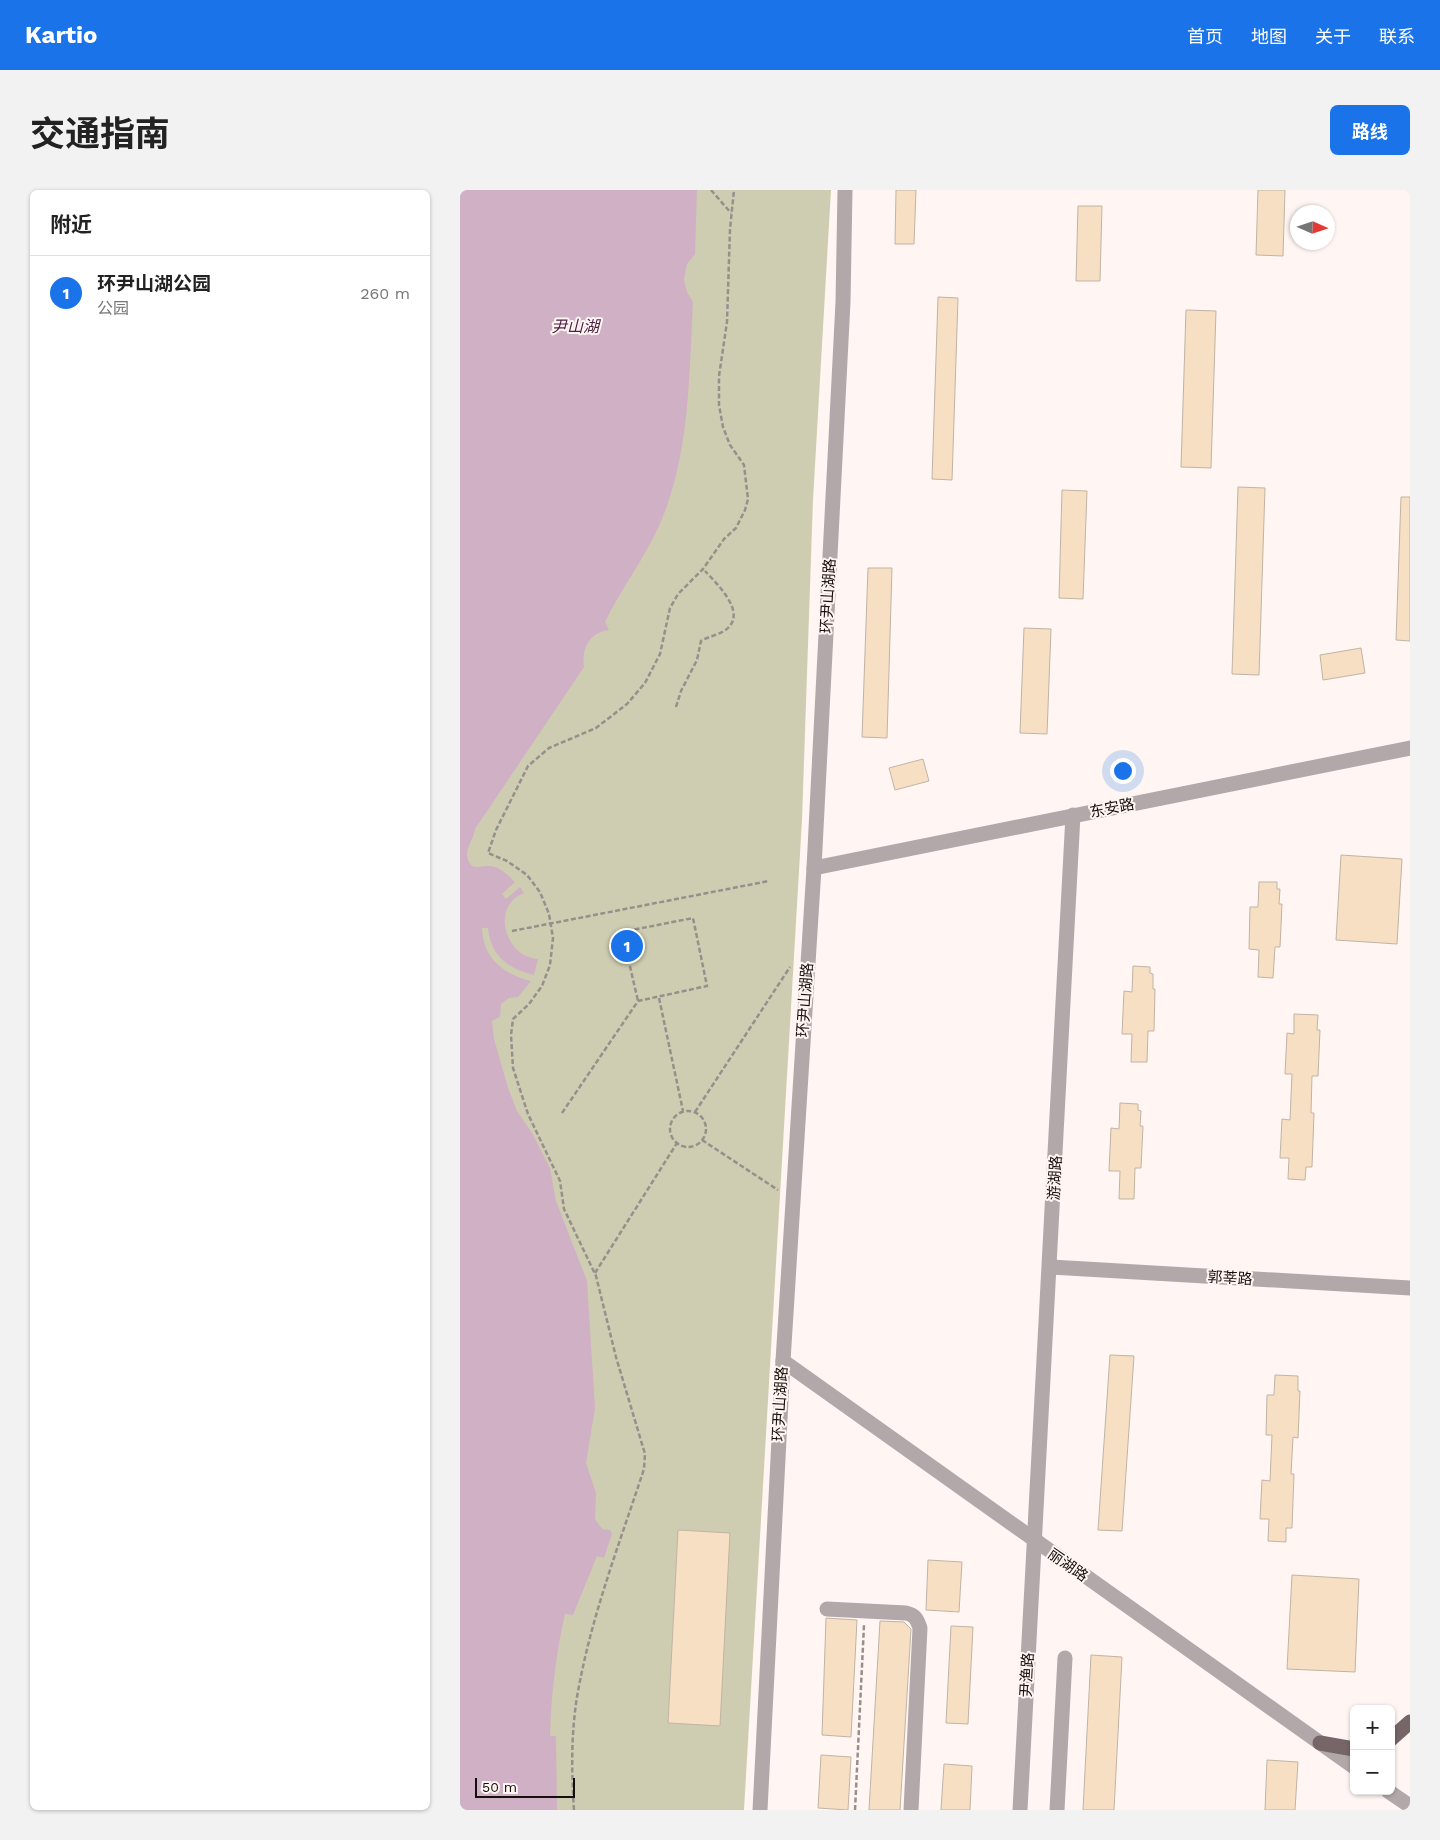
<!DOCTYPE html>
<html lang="zh">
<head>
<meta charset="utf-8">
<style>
  :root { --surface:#fff; --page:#f2f2f2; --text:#222; --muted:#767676; --line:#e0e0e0; --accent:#1a73e8 }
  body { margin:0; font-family:"Work Sans","Noto Sans SC",sans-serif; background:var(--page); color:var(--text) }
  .controls { position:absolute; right:15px; bottom:15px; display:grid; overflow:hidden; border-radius:8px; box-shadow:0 1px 4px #0004 }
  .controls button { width:45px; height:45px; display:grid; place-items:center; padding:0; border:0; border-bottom:1px solid var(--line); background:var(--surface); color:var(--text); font:25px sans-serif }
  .compass { position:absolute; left:830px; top:15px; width:45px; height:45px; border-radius:50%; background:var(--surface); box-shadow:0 1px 4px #0004; rotate:93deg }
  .scale { position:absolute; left:15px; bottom:12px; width:100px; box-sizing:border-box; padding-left:5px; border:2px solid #160f0c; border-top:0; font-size:14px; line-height:18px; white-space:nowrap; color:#160f0c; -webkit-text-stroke:4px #fff6f3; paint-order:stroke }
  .you { position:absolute; left:662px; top:580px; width:18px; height:18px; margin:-12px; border:4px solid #fff; border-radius:50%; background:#1a73e8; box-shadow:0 0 0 8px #1a73e833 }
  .badge { display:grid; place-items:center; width:32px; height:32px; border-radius:50%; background:var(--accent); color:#fff; font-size:16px; font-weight:700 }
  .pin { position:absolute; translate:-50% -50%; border:2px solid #fff; box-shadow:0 1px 5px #0006 }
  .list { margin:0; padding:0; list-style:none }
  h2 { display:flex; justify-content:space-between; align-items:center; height:65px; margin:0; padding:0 20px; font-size:21px }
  h2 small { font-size:16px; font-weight:400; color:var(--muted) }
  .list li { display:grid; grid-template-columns:32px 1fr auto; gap:15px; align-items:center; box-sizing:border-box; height:75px; padding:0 20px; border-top:1px solid var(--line) }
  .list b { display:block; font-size:19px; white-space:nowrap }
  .list p { margin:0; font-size:16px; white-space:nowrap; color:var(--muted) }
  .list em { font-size:16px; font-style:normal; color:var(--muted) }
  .map { position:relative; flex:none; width:950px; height:1620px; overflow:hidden; border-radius:8px }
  header { display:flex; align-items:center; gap:30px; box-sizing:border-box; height:70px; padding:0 25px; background:var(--accent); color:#fff }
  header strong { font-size:24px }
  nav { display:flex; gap:28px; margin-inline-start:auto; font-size:18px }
  .intro { display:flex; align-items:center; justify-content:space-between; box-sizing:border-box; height:120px; padding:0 30px }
  h1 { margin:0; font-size:35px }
  .button { padding:12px 22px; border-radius:8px; background:var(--accent); color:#fff; font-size:18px; font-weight:700 }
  main { display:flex; gap:30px; padding:0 30px }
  aside { flex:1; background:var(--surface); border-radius:8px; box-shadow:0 1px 4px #0004 }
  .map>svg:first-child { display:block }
  .green { fill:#cfcdb1 }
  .water { fill:#cfb0c5 }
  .building { fill:#f6dfc2; stroke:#c1b4a5 }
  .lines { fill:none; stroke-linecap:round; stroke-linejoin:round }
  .path { stroke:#978f8c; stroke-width:2.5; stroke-dasharray:5 2.5; stroke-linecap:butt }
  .minor { stroke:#b2a8a9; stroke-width:15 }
  .major { stroke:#776668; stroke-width:15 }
  .labels { text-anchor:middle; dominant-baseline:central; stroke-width:4; stroke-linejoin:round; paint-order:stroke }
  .street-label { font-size:15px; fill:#160f0c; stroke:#fff6f3 }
  .water-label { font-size:16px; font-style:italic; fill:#4b2140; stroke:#fff6f3 }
</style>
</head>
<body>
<header>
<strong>Kartio</strong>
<nav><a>首页</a><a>地图</a><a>关于</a><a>联系</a></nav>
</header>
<div class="intro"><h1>交通指南</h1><a class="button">路线</a></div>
<main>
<aside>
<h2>附近<small></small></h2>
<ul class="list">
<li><span class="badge">1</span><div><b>环尹山湖公园</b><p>公园</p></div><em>260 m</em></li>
</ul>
</aside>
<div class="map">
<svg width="950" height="1620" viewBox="0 0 950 1620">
  <rect width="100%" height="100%" fill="#fff6f3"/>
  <!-- green -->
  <polygon class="green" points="0,0 371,0 353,310 342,630 284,1620 0,1620"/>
  <!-- water -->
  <path class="water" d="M0,0h237l-2,64 -8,10 -3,16 3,12 6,10c-4,75 -3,154 -34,224 -15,33 -38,63 -54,96l4,8c-19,2 -28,19 -25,37l-109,162c-2,14 -15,24 -3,37 6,2 9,0 16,0 10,-1 20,9 27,16l-13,12 4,5 14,-12 4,6c-34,13 -19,64 14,66l-4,16c-25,-5 -44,-20 -46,-47h-6c1,30 21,46 49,53l-13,16 -9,1 -8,6 -1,13 -8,4 2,18 14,49 9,23 15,22 18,35 6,33 31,80 8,127 -9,55 10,30 -1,26 7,10 8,1 2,4 -8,24 -7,-2 -24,59 -8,-1c-9,40 -14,80 -15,122h6l1,74h-97z"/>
  <!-- building -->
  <g class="building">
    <polygon points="436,0 456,0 454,54 435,54"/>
    <polygon points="798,0 825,0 823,66 796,65"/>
    <polygon points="618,16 642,16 640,91 616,91"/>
    <polygon points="478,107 498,108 492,290 472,289"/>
    <polygon points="726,120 756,121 751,278 721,277"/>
    <polygon points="778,297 805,298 799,485 772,484"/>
    <polygon points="602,300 627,301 623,409 599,408"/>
    <polygon points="941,307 950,307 950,451 936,450"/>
    <polygon points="408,378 432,378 427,548 402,547"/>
    <polygon points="564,438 591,439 587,544 560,543"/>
    <polygon points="901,458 905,483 863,490 860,465"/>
    <polygon points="463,569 469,591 435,600 429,578"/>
    <polygon points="881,665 942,669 937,754 876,750"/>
    <polygon points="799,692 817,692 817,699 820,699 819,714 822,714 820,757 815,757 813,788 798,787 799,760 789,759 790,717 798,717"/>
    <polygon points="673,776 690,777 690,783 693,784 693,799 695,799 694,841 688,841 687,872 671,872 672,844 662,844 664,801 672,802"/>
    <polygon points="834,824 858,825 857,840 860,840 858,886 852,886 851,923 854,923 852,977 846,977 845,990 828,989 829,968 820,968 822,929 830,930 832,884 825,884 827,843 834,844"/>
    <polygon points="660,913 678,914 678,920 681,921 680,936 683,936 681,978 675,978 674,1009 659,1009 660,981 649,981 651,938 659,939"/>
    <polygon points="650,1165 674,1166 662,1341 638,1340"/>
    <polygon points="815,1185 838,1186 838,1201 840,1201 838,1248 833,1247 831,1284 834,1284 832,1338 826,1338 826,1352 808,1351 809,1329 800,1329 802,1290 810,1291 812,1245 806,1245 807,1205 814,1205"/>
    <polygon points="218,1340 270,1343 260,1536 208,1533"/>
    <polygon points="468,1370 502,1372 499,1422 466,1420"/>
    <polygon points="832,1385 899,1389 895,1482 827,1479"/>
    <polygon points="366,1428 397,1430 391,1547 362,1545"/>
    <polygon points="420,1431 444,1432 451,1439 440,1620 409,1620"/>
    <polygon points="491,1436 513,1437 508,1534 486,1533"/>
    <polygon points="631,1465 662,1467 654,1620 623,1620"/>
    <polygon points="361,1565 391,1567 388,1620 358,1618"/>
    <polygon points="807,1570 838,1572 835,1620 805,1620"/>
    <polygon points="484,1574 512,1576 510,1620 481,1620"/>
  </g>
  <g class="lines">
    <!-- path -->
    <g class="path">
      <polyline points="251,0 271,23"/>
      <path d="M216,517l5,-16 16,-31 4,-19c8,-5 22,-7 28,-14 16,-17 -13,-44 -24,-56"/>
      <polyline points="52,741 309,691"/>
      <polyline points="199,808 223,921"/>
      <circle cx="228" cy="939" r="18"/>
      <polyline points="235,922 330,777"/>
      <polyline points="102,923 178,811 247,796 233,728 162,742 178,811"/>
      <polyline points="242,950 318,1000"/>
      <polyline points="135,1083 217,953"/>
      <path d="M114,1620c-3,-43 -3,-87 6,-129 14,-72 41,-142 64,-212l1,-15 -29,-97 -20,-81 -32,-67 -4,-28 -32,-67 -15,-46 -2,-33 2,-16 16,-15 13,-18 8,-21 3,-27 -4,-24 -9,-22 -13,-17 -20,-14 -19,-8 8,-23 32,-64 21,-18 47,-20 31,-24 18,-21 15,-29 10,-46 8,-14 25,-25 21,-30 12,-11 9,-18 3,-11 -4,-34 -14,-20 -7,-18 -4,-22v-29l8,-54 3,-93 4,-39"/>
      <polyline points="395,1620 404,1435"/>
    </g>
    <!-- minor -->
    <g class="minor">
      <polyline points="354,678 950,558"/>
      <polyline points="591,1077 950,1098"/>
      <polyline points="323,1171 894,1577"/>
      <path d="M367,1419l79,4c9,2 11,6 14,15l-9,182"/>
      <polyline points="928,1601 950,1616"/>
      <polyline points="300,1620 323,1171 354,678 383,112 385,0"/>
      <polyline points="560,1620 613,625"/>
      <polyline points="597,1620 605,1468"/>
    </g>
    <!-- major -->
    <g class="major">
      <polyline points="931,1549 950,1532"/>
      <polyline points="860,1553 894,1559"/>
    </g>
  </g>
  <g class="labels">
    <!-- street labels -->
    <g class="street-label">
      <text transform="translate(368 406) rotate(-87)">环尹山湖路</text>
      <text transform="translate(652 618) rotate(-11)">东安路</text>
      <text transform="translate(345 810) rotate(-86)">环尹山湖路</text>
      <text transform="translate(595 988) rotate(-87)">游湖路</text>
      <text transform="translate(770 1088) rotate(3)">郭莘路</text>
      <text transform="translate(320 1214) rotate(-87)">环尹山湖路</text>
      <text transform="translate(608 1375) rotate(35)">丽湖路</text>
      <text transform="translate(567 1485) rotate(-87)">尹渔路</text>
    </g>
    <!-- water labels -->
    <g class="water-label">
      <text x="115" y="136">尹山湖</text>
    </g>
  </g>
</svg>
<div class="controls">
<button>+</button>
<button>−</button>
</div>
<svg class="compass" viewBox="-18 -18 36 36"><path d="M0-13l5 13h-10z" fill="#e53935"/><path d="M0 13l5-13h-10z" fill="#767676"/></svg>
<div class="scale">50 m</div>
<div class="you"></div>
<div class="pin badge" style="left:167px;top:756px">1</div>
</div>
</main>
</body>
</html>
